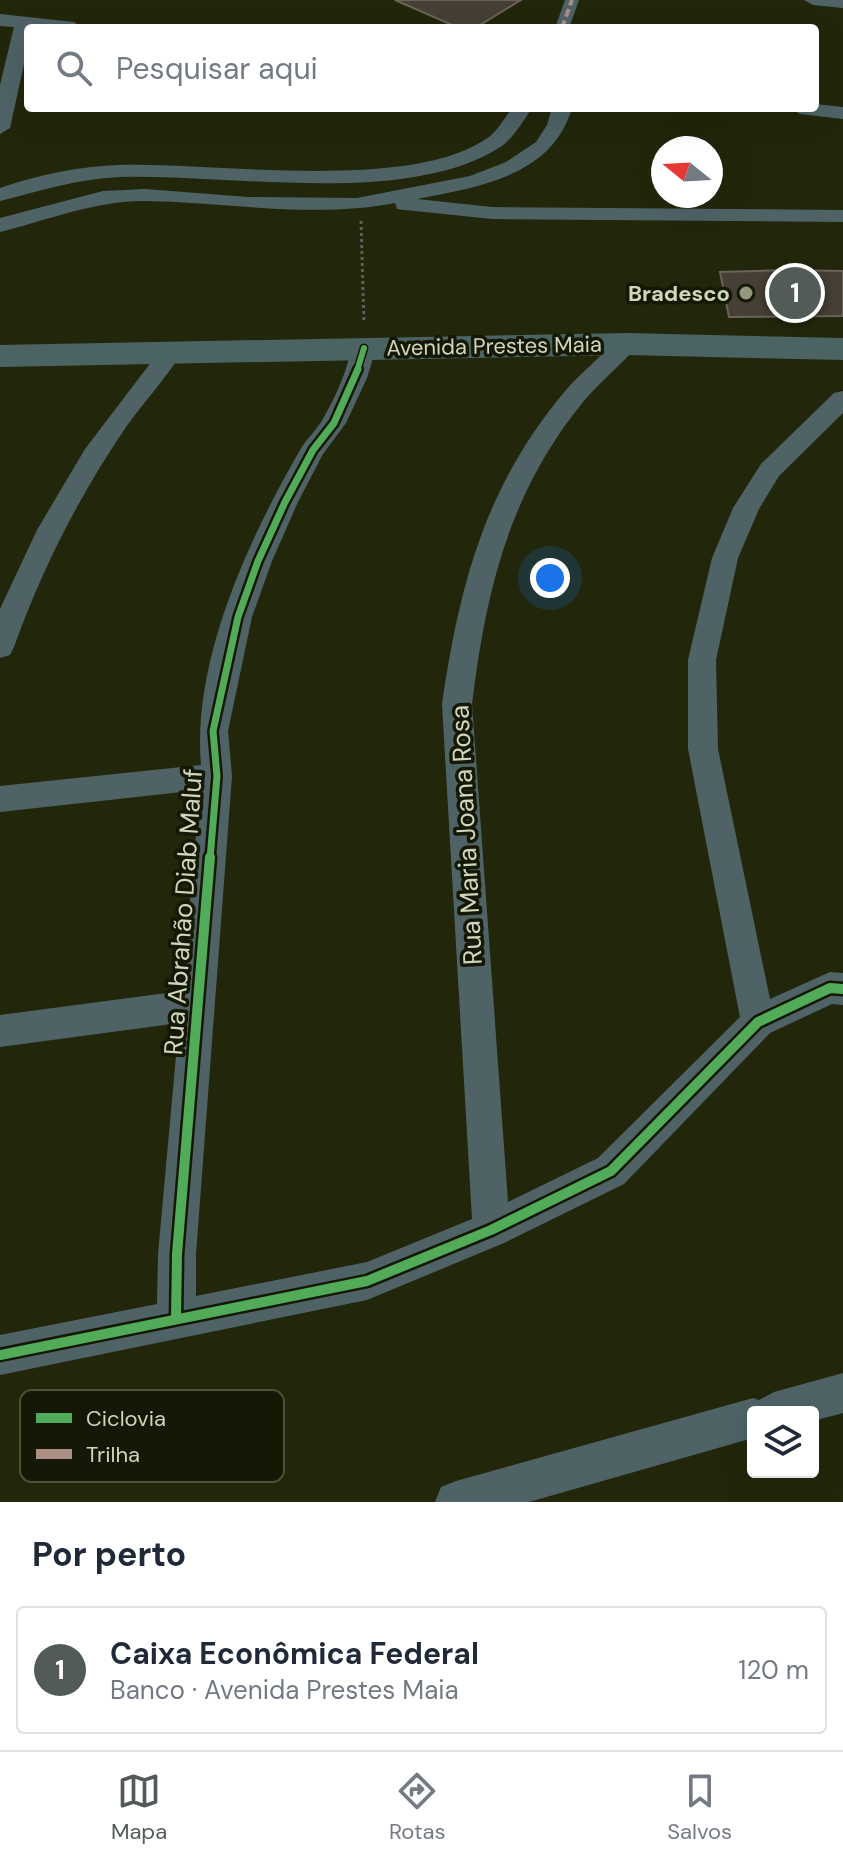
<!DOCTYPE html>
<html lang="pt">
<head>
<meta charset="utf-8">
<style>
  :root { --surface:#fff; --page:#f2f2f3; --text:#1f2937; --muted:#747a83; --line:#e0e1e3; --accent:#535b57 }
  body { margin:0; font-family:"DM Sans",sans-serif; background:var(--page); color:var(--text) }
  .controls { position:absolute; right:24px; bottom:24px; display:grid; overflow:hidden; border-radius:8px; box-shadow:0 8px 32px #0002 }
  .controls button { width:72px; height:72px; display:grid; place-items:center; padding:0; border:0; border-bottom:2px solid var(--line); background:var(--surface); color:var(--text); font:40px sans-serif }
  .compass { position:absolute; left:651px; top:136px; width:72px; height:72px; border-radius:50%; background:var(--surface); box-shadow:0 8px 32px #0002; rotate:288deg }
  .you { position:absolute; left:550px; top:578px; width:28px; height:28px; margin:-20px; border:6px solid #fff; border-radius:50%; background:#1a73e8; box-shadow:0 0 0 12px #1a73e833 }
  .badge { display:grid; place-items:center; width:52px; height:52px; border-radius:50%; background:var(--accent); color:#fff; font-size:26px; font-weight:700 }
  .pin { position:absolute; translate:-50% -50%; border:4px solid #fff; box-shadow:0 2px 8px #0006 }
  .list { margin:0; padding:0; list-style:none }
  h2 { display:flex; justify-content:space-between; align-items:center; height:104px; margin:0; padding:0 32px; font-size:34px }
  h2 small { font-size:26px; font-weight:400; color:var(--muted) }
  .list li { display:grid; grid-template-columns:52px 1fr auto; gap:24px; align-items:center; box-sizing:border-box; height:128px; margin:0 16px 16px; padding:0 16px; border:2px solid var(--line); border-radius:8px }
  .list b { display:block; font-size:30px; white-space:nowrap }
  .list p { margin:0; font-size:26px; white-space:nowrap; color:var(--muted) }
  .list em { font-size:26px; font-style:normal; color:var(--muted) }
  .icon { flex:none; width:44px; height:44px; fill:none; stroke:currentColor; stroke-width:2; stroke-linecap:round; stroke-linejoin:round }
  .map { position:relative; flex:none; width:843px; height:1502px; overflow:hidden }
  .search { position:absolute; background:var(--surface); box-shadow:0 8px 32px #0002; left:24px; right:24px; top:24px; height:88px; display:flex; align-items:center; gap:20px; box-sizing:border-box; padding:0 28px; border-radius:8px; color:var(--muted); font-size:30px }
  .sheet { height:248px; background:var(--surface) }
  nav { display:flex; justify-content:space-around; align-items:center; box-sizing:border-box; height:112px; border-top:2px solid var(--line); background:var(--surface); font-size:22px; color:var(--muted) }
  nav a { display:grid; justify-items:center; gap:4px }
  nav .on { color:var(--accent) }
  .map>svg:first-child { display:block }
  .building { fill:#453f35; stroke:#6b635a; stroke-width:2 }
  .lines { fill:none; stroke-linecap:round; stroke-linejoin:round }
  .path { stroke:#55635e; stroke-width:3; stroke-dasharray:3 3; stroke-linecap:butt }
  .pedestrian { fill:#4f6367; fill-rule:evenodd }
  .minor { fill:#4f6367; fill-rule:evenodd }
  .secondary { fill:#4c6364; fill-rule:evenodd }
  .quiet { stroke:#ac8f84; stroke-width:4; stroke-dasharray:8 4; stroke-linecap:butt }
  .cycleway-far2-casing { stroke:#141805; stroke-width:9 }
  .cycleway-far1-casing { stroke:#141805; stroke-width:12 }
  .cycleway-casing { stroke:#141805; stroke-width:15 }
  .cycleway-far2 { stroke:#51ab58; stroke-width:6 }
  .cycleway-far1 { stroke:#51ab58; stroke-width:7 }
  .cycleway { stroke:#51ab58; stroke-width:10 }
  .poi-dot { fill:#93997f; stroke:#141805; stroke-width:3 }
  .labels { text-anchor:middle; dominant-baseline:central; stroke-width:7; stroke-linejoin:round; paint-order:stroke }
  .far-poi-label { font-size:22px; font-weight:bold; fill:#d0d6bd; stroke:#141805; text-anchor:end }
  .far-street-label { font-size:22px; fill:#d0d6bd; stroke:#141805 }
  .street-label { font-size:26px; fill:#d0d6bd; stroke:#141805 }
  .key { fill:#141805; stroke:#4c513c; stroke-width:2 }
  .key-label { font-size:22px; fill:#d0d6bd }
</style>
</head>
<body>
<div class="map">
<svg width="843" height="1502" viewBox="0 0 843 1502">
  <rect width="100%" height="100%" fill="#22270b"/>
  <!-- building -->
  <g class="building">
    <polygon points="395,0 521,0 475,28 459,28"/>
    <polygon points="788,270 843,271 843,316 729,317 720,272"/>
  </g>
  <g class="lines">
    <!-- path -->
    <polyline class="path" points="361,221 364,323"/>
    <!-- pedestrian -->
    <polygon class="pedestrian" points="565,0 579,0 569,28 555,28"/>
    <!-- minor -->
    <g class="minor">
      <polygon points="804,0 843,0 843,8 813,5"/>
      <polygon points="0,14 74,22 83,28 28,28 28,46 10,128 0,134 0,85 14,27 0,26"/>
      <polygon points="815,104 843,107 843,119 800,114 790,108 815,108"/>
      <path d="M512,108h20c-8,12 -19,30 -30,38 -94,62 -274,27 -383,31 -42,2 -79,14 -119,24v-13c38,-13 80,-22 120,-23 96,-3 291,28 369,-28 9,-7 16,-20 23,-29z"/>
      <path d="M552,108h20c-20,69 -95,79 -155,91l75,8 351,3v12l-351,-3 -87,-9 -8,-1 -2,-6c-84,16 -167,-1 -251,-2 -50,0 -96,19 -144,31v-14l103,-27 42,-2 103,8 109,1 113,-22 36,-14 30,-20 11,-17z"/>
      <path d="M627,336l8,3 4,5 -4,5c-17,18 -36,34 -52,53 -74,91 -97,188 -111,302l36,498 90,-44 142,-141 -52,-268v-89l24,-102 21,-50 28,-44 73,-71 9,-2v22l-64,63 -20,33 -21,49 -22,102 2,89 52,250 60,-27 13,1v32l-11,-1 -62,29 -146,151 -120,59 -137,57 -367,75v-40l157,-31 1,-50 21,-231 -179,24v-32l182,-24 18,-201 -200,22v-26l201,-21c-9,-105 48,-226 99,-315 7,-12 19,-22 25,-35 7,-12 13,-25 18,-38 5,-12 6,-24 13,-34h16l4,5 -9,30 -21,45 -23,31 -25,48 -26,59 -20,56 -24,114 4,45 -36,478v42l171,-34 105,-43 -30,-515c18,-121 43,-218 124,-314 16,-18 35,-34 53,-51z"/>
      <path d="M170,345l8,3 4,5c-17,26 -38,49 -56,74 -47,69 -84,142 -112,220l-4,8 -10,3v-49l37,-79 48,-81 77,-101z"/>
      <polygon points="843,1373 843,1413 813,1421 813,1412 753,1412 753,1438 529,1502 435,1502 441,1487 456,1481 753,1398 759,1400 774,1392"/>
    </g>
    <!-- secondary -->
    <polygon class="secondary" points="627,333 843,338 843,360 627,355 0,367 0,345"/>
    <!-- quiet -->
    <polyline class="quiet" points="562,28 572,0"/>
    <!-- cycleway-far2 casing -->
    <g class="cycleway-far2-casing">
      <polyline id="cycleway-far2" points="357,371 364,348"/>
    </g>
    <!-- cycleway-far1 casing -->
    <g class="cycleway-far1-casing">
      <polyline id="cycleway-far1" points="210,859 217,776 213,731 238,617 258,561 285,502 313,450 334,423 358,369"/>
    </g>
    <!-- cycleway casing -->
    <g class="cycleway-casing">
      <g id="cycleway">
        <polyline points="176,1319 177,1254 210,857"/>
        <polyline points="0,1355 367,1281 491,1230 611,1171 758,1022 830,988 843,989"/>
      </g>
    </g>
    <!-- cycleway-far2 -->
    <use href="#cycleway-far2" class="cycleway-far2"/>
    <!-- cycleway-far1 -->
    <use href="#cycleway-far1" class="cycleway-far1"/>
    <!-- cycleway -->
    <use href="#cycleway" class="cycleway"/>
  </g>
  <!-- markers -->
  <circle class="poi-dot" cx="746" cy="293" r="8"/>
  <g class="labels">
    <!-- far-poi labels -->
    <g class="far-poi-label">
      <text x="730" y="293">Bradesco</text>
    </g>
    <!-- far-street labels -->
    <g class="far-street-label">
      <text transform="translate(494 346) rotate(-1)">Avenida Prestes Maia</text>
    </g>
    <!-- street labels -->
    <g class="street-label">
      <text transform="translate(466 835) rotate(-93)">Rua Maria Joana Rosa</text>
      <text transform="translate(183 912) rotate(-86)">Rua Abrahão Diab Maluf</text>
    </g>
  </g>
  <!-- legend -->
  <rect x="20" y="1390" width="264" height="92" rx="12" class="key"/>
  <rect x="36" y="1413" width="36" height="10" fill="#51ab58"/>
  <rect x="36" y="1449" width="36" height="10" fill="#ac8f84"/>
  <g class="key-label">
    <text x="86" y="1426">Ciclovia</text>
    <text x="86" y="1462">Trilha</text>
  </g>
</svg>
<div class="controls">
<button><svg class="icon" aria-label="layers" viewBox="0 0 24 24"><path d="M12 4l9 5-9 5-9-5zM3 14l9 5 9-5"/></svg></button>
</div>
<svg class="compass" viewBox="-18 -18 36 36"><path d="M0-13l5 13h-10z" fill="#e53935"/><path d="M0 13l5-13h-10z" fill="#747a83"/></svg>
<div class="you"></div>
<div class="pin badge" style="left:795px;top:293px">1</div>
<div class="search"><svg class="icon" aria-label="search" viewBox="0 0 24 24"><circle cx="10" cy="10" r="6"/><path d="M15 15l6 6"/></svg>Pesquisar aqui</div>
</div>
<section class="sheet">
<h2>Por perto<small></small></h2>
<ul class="list">
<li><span class="badge">1</span><div><b>Caixa Econômica Federal</b><p>Banco · Avenida Prestes Maia</p></div><em>120 m</em></li>
</ul>
</section>
<nav>
<a class="on"><svg class="icon" aria-label="map" viewBox="0 0 24 24"><path d="M3 6l6-2 6 2 6-2v14l-6 2-6-2-6 2zM9 4v14M15 6v14"/></svg>Mapa</a>
<a><svg class="icon" aria-label="directions" viewBox="0 0 24 24"><path d="M12 3l9 9-9 9-9-9zM9 14v-3h6M13 9l2 2-2 2"/></svg>Rotas</a>
<a><svg class="icon" aria-label="saved" viewBox="0 0 24 24"><path d="M7 4h10v16l-5-4-5 4z"/></svg>Salvos</a>
</nav>
</body>
</html>
